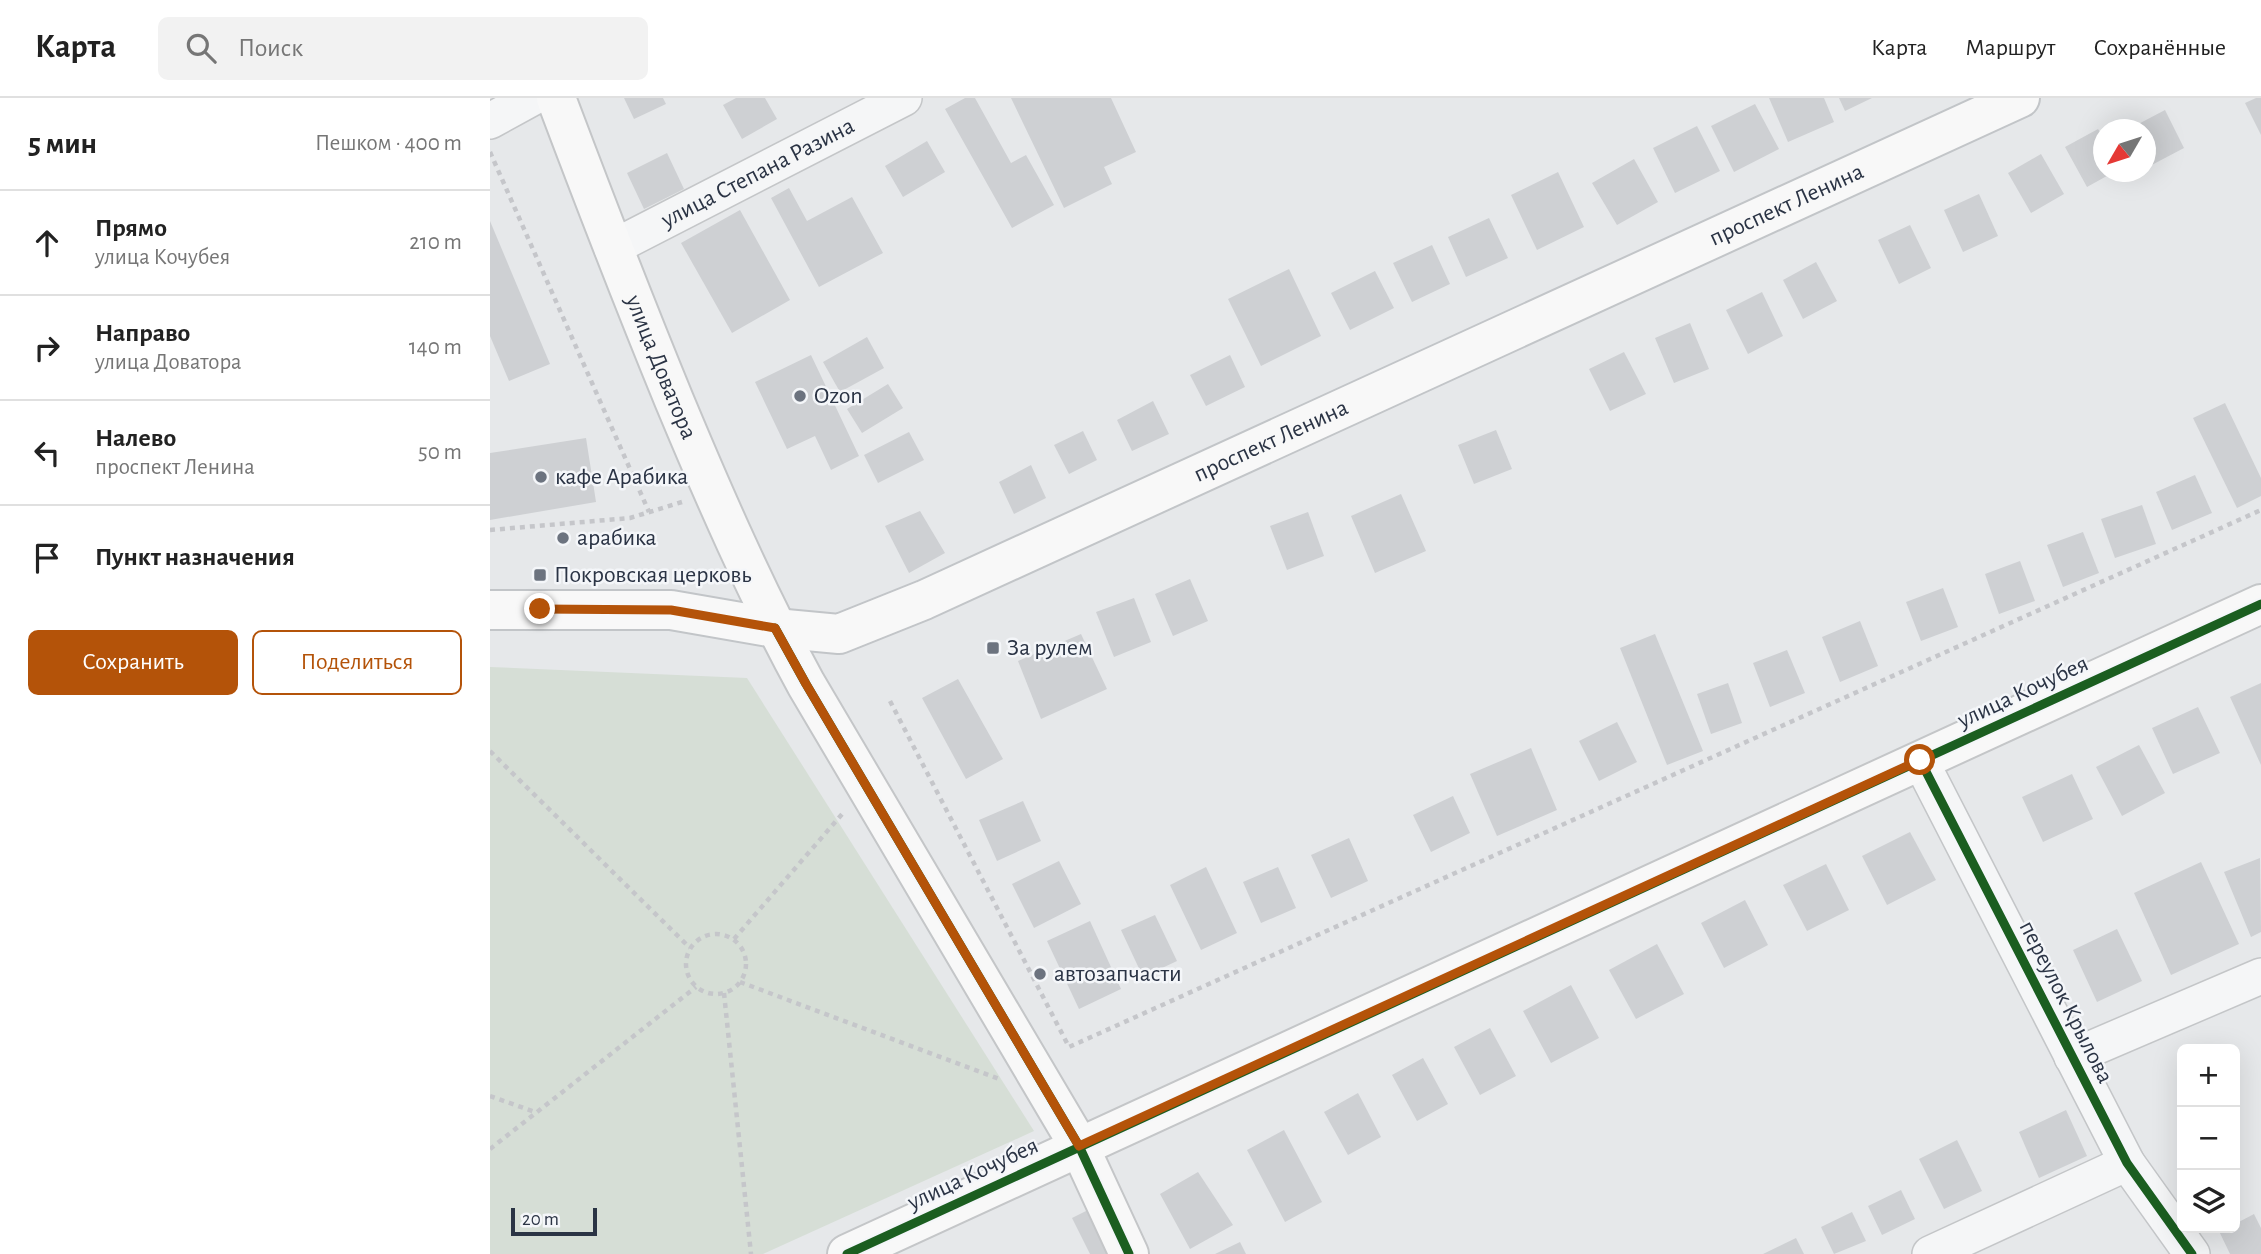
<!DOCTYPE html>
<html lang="ru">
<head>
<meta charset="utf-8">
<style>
  :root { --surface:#fff; --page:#f2f2f2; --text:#222; --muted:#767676; --line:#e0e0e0; --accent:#b45309 }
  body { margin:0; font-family:"Alegreya Sans",sans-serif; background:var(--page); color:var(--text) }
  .controls { position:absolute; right:21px; bottom:21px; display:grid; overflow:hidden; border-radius:10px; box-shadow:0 7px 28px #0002 }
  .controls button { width:63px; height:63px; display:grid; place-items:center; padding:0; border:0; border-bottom:2px solid var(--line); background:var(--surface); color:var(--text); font:35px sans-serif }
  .compass { position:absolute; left:1603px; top:21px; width:63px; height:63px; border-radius:50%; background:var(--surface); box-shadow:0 7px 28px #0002; rotate:231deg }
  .scale { position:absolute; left:21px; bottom:18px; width:86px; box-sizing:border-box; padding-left:7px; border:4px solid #2b3445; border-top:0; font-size:19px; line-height:24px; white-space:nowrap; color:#2b3445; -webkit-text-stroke:5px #f4f6f9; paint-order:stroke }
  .stop { position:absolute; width:21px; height:21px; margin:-16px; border:5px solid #b45309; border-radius:50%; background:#fff }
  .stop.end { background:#b45309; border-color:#fff; box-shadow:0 2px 7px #0008 }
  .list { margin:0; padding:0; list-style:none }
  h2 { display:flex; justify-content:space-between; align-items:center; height:91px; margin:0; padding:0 28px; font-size:30px }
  h2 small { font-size:23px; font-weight:400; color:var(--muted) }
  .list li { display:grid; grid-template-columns:46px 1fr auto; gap:21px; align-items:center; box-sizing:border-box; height:105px; padding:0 28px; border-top:2px solid var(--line) }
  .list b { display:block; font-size:26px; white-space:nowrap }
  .list p { margin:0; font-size:23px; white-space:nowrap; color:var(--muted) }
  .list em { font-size:23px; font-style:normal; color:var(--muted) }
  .actions { display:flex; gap:14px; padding:21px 28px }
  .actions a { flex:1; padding:16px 0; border:2px solid var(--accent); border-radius:10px; text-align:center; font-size:24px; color:var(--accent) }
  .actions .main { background:var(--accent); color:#fff }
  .icon { flex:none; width:38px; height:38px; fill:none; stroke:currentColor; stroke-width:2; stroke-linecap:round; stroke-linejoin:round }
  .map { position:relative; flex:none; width:1771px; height:1156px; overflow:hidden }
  header { display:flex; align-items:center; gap:42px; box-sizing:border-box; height:98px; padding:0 35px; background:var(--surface); border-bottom:2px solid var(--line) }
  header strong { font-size:33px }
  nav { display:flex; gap:38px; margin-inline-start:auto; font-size:24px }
  .search { width:490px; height:63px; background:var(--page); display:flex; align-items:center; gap:18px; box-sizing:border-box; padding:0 24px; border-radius:10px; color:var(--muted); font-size:26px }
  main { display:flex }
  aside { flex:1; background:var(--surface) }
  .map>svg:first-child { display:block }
  .green { fill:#d6ded6 }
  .building { fill:#ced0d3 }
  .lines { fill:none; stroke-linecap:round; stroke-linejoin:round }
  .street-casing { stroke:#c4c6c8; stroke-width:38 }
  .secondary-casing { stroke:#c4c6c8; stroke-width:42 }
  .primary-casing { stroke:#c2c5c8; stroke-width:42 }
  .path { stroke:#c5c6ca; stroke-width:4.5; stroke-dasharray:5 5; stroke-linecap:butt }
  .street { stroke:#f5f6f7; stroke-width:35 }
  .secondary { stroke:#f8f8f8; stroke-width:38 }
  .primary { stroke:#f8f8f8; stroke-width:38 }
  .cycleway-casing { stroke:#f4f6f9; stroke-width:13 }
  .cycleway { stroke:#1b5e20; stroke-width:9 }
  .route { stroke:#b45309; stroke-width:9 }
  .poi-dot { fill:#6c737f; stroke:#f4f6f9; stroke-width:2.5 }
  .labels { text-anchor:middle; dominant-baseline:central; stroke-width:5; stroke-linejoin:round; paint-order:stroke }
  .street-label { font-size:24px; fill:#2b3445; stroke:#f4f6f9 }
  .poi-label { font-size:24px; fill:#2b3445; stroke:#f4f6f9; text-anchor:start }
</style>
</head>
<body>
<header>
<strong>Карта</strong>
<div class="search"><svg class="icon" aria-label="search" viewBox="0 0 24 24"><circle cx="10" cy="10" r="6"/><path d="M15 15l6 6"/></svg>Поиск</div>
<nav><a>Карта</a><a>Маршрут</a><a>Сохранённые</a></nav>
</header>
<main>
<aside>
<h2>5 мин<small>Пешком · 400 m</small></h2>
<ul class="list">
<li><svg class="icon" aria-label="ahead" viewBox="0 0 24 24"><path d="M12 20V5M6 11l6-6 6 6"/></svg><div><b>Прямо</b><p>улица Кочубея</p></div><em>210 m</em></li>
<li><svg class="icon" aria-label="right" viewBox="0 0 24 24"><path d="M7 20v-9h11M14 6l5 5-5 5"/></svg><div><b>Направо</b><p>улица Доватора</p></div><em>140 m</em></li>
<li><svg class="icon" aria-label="left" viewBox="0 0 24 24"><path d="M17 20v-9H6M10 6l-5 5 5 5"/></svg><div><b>Налево</b><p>проспект Ленина</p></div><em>50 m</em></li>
<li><svg class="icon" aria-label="arrive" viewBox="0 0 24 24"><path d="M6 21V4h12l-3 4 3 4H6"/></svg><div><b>Пункт назначения</b></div></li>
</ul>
<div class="actions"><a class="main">Сохранить</a><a>Поделиться</a></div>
</aside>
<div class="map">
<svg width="1771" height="1156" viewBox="0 0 1771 1156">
  <rect width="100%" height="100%" fill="#e6e8ea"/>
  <!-- green -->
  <polygon class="green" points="0,569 257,580 544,1033 273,1156 0,1156"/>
  <!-- building -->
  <g class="building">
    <polygon points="134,0 173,0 176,6 144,21"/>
    <polygon points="246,0 275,0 287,21 252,41 233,7"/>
    <polygon points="475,0 485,0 521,65 536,57 564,107 522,130 455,11"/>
    <polygon points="521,0 621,0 646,54 614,69 622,86 574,110"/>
    <polygon points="1279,0 1334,0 1344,24 1298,44"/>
    <polygon points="1349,0 1382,0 1355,13"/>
    <polygon points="1766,0 1771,0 1771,37 1755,5"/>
    <polygon points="1265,6 1289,51 1244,74 1221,28"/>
    <polygon points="1675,12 1694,50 1656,70 1656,32 1637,32"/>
    <polygon points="1207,28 1230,73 1185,95 1163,50"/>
    <polygon points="1608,31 1614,40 1614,74 1624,74 1597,89 1575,49"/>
    <polygon points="437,43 455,74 413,99 395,68"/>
    <polygon points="177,55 194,91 154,111 137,75"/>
    <polygon points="1551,56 1574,96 1541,115 1518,75"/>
    <polygon points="1144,61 1168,104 1127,127 1102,85"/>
    <polygon points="1068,74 1094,129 1047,152 1021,97"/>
    <polygon points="299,90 317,123 362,99 393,155 329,189 281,100"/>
    <polygon points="1489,96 1508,138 1473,154 1454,112"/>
    <polygon points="250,112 300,202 242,235 191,145"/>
    <polygon points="999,120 1018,160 976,179 958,139"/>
    <polygon points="0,123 60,266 19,283 0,238"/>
    <polygon points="1420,127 1441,170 1409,186 1388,142"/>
    <polygon points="942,147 960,186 922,204 903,165"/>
    <polygon points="1326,164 1347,203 1313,221 1293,182"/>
    <polygon points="799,171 831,238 771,268 738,201"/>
    <polygon points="885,173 904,210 860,232 841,195"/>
    <polygon points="1272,194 1293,238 1258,256 1236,212"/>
    <polygon points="1200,225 1219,271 1184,285 1165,240"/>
    <polygon points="377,239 394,270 350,294 333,264"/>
    <polygon points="1134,254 1156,296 1120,313 1099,271"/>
    <polygon points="321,257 369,358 341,372 325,338 297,351 265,284"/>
    <polygon points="740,257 755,289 716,308 700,277"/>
    <polygon points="398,286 413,310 372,335 357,311"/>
    <polygon points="663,303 679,336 642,353 627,322"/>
    <polygon points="1735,305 1771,380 1771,398 1747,410 1703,320"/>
    <polygon points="1006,332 1022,371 984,386 968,347"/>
    <polygon points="593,333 607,362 579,376 564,347"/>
    <polygon points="419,334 434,362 388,385 374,357"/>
    <polygon points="96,340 106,404 0,422 0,355"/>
    <polygon points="541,367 556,400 524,416 509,384"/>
    <polygon points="1705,377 1722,415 1682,432 1666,394"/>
    <polygon points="911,396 936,453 885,475 861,418"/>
    <polygon points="1652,407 1666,446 1625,460 1611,421"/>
    <polygon points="430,413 455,455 419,475 395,428"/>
    <polygon points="818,414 834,458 797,472 780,428"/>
    <polygon points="1593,434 1609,475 1573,489 1557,447"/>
    <polygon points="1530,463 1545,503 1509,516 1495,476"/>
    <polygon points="700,481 718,523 683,538 665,496"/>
    <polygon points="1453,490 1468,529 1431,543 1416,504"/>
    <polygon points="644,500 661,544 624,559 606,514"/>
    <polygon points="1370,523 1388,568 1350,584 1332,539"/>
    <polygon points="591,536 617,591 551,621 528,563"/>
    <polygon points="1165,536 1213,653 1177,667 1130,550"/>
    <polygon points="1297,552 1315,595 1280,609 1263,565"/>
    <polygon points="468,581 513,661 476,681 432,600"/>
    <polygon points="1238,585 1252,625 1221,636 1207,596"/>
    <polygon points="1771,585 1771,667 1740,599"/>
    <polygon points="1708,609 1730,655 1683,676 1662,630"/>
    <polygon points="1127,624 1147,664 1109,683 1089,643"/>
    <polygon points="1649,647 1675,695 1632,718 1606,669"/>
    <polygon points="1041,650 1067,712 1007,738 980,676"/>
    <polygon points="1582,676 1603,721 1553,744 1532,699"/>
    <polygon points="963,698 980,735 941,754 923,717"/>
    <polygon points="533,703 551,743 507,763 489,722"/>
    <polygon points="1420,734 1446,782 1397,807 1372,758"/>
    <polygon points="859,740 878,783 841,800 821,757"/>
    <polygon points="1770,760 1771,834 1761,839 1734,774"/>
    <polygon points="569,763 591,806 544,830 522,786"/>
    <polygon points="1711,764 1749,846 1681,877 1644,795"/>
    <polygon points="1336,766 1359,812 1317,833 1293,787"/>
    <polygon points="716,769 747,835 711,852 680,787"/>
    <polygon points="788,769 806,810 771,825 753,784"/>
    <polygon points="1255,802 1278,847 1234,870 1211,825"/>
    <polygon points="665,817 687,863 653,879 631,832"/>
    <polygon points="600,823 631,891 589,911 557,843"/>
    <polygon points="1627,831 1652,883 1607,904 1583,852"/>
    <polygon points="1167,846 1194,896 1146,921 1119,872"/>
    <polygon points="1081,887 1109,940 1061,965 1033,913"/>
    <polygon points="1000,930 1026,978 990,997 964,949"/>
    <polygon points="933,960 958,1006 927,1023 902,977"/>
    <polygon points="868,995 891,1039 858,1057 834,1014"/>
    <polygon points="1576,1012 1597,1058 1549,1080 1529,1034"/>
    <polygon points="794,1032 832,1104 795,1124 757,1052"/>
    <polygon points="1467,1042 1492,1093 1454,1111 1429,1061"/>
    <polygon points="708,1074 743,1127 700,1151 670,1096"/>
    <polygon points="1411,1092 1425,1121 1392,1137 1378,1108"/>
    <polygon points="600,1111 622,1156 600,1156 582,1120"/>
    <polygon points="1362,1114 1376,1143 1344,1156 1331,1129"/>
    <polygon points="1764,1116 1771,1130 1771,1156 1740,1156 1729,1133 1736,1130 1745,1130 1745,1126"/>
    <polygon points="1306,1140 1314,1156 1273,1156"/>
    <polygon points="750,1144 756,1156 725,1156"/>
  </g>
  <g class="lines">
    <!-- street casing -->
    <g class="street-casing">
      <g id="street">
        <polyline points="0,23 42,0"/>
        <path id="s1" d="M122,150l292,-150"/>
        <polyline points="1430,662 1637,1065 1702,1156"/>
        <polyline points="1582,959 1771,878"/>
        <polyline points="1440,1156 1637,1065"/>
      </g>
    </g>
    <!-- secondary casing -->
    <g class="secondary-casing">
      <g id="secondary">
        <path id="s2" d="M66,0c38,101 77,202 118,302 40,96 82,192 132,284l273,462 50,108"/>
        <polyline points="357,1156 1771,506"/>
      </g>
    </g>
    <!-- primary casing -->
    <g class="primary-casing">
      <g id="primary">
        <path id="s3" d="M0,512h181l104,18 64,6 85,-34 1096,-502"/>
      </g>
    </g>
    <!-- path -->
    <g class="path">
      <polyline points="0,54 159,414"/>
      <polyline points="0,432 140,420 192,404"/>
      <polyline points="400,603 579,949 1771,412"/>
      <polyline points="0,653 200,850"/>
      <circle cx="226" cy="866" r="30"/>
      <polyline points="244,841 353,715"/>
      <polyline points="250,884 512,982"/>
      <polyline points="234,895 261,1156"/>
      <polyline points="0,998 45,1014"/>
      <polyline points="0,1051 206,889"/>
    </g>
    <!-- street -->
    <use href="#street" class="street"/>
    <!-- secondary -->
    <use href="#secondary" class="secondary"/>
    <!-- primary -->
    <use href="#primary" class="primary"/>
    <!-- cycleway casing -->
    <g class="cycleway-casing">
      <g id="cycleway">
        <polyline points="285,530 316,586 589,1048 639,1156"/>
        <polyline points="1430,662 1637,1065 1702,1156"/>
        <polyline points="357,1156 1771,506"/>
      </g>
    </g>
    <!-- cycleway -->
    <use href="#cycleway" class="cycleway"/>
  </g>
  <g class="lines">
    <!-- route -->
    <polyline class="route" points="50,511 181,512 285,530 316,586 589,1048 1430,662"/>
  </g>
  <!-- markers -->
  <g class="poi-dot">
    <circle cx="310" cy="298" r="7"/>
    <circle cx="51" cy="379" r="7"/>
    <circle cx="73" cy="440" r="7"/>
    <rect x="43" y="470" width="14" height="14" rx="3.5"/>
    <rect x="496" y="543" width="14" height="14" rx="3.5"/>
    <circle cx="550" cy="876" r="7"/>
  </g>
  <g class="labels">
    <!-- street labels -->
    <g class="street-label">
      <text stroke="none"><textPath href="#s1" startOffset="164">улица Степана Разина</textPath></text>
      <text stroke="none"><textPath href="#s3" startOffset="1391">проспект Ленина</textPath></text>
      <text stroke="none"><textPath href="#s2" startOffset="289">улица Доватора</textPath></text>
      <text stroke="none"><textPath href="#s3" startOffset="824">проспект Ленина</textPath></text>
      <text transform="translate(1533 594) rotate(-25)">улица Кочубея</text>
      <text transform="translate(1576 904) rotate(63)">переулок Крылова</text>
      <text transform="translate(483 1076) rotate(-25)">улица Кочубея</text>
    </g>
    <!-- poi labels -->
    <g class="poi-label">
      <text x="324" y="298">Ozon</text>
      <text x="65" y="379">кафе Арабика</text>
      <text x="87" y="440">арабика</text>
      <text x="64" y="477">Покровская церковь</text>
      <text x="517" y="550">За рулем</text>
      <text x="564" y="876">автозапчасти</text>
    </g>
  </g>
</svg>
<div class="controls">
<button>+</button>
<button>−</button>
<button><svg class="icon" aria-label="layers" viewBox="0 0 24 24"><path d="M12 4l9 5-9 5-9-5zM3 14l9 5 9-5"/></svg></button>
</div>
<svg class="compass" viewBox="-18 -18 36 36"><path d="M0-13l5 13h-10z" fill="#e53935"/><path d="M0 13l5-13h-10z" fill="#767676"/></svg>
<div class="scale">20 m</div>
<div class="stop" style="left:1430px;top:662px"></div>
<div class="stop end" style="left:50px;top:511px"></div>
</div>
</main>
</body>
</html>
